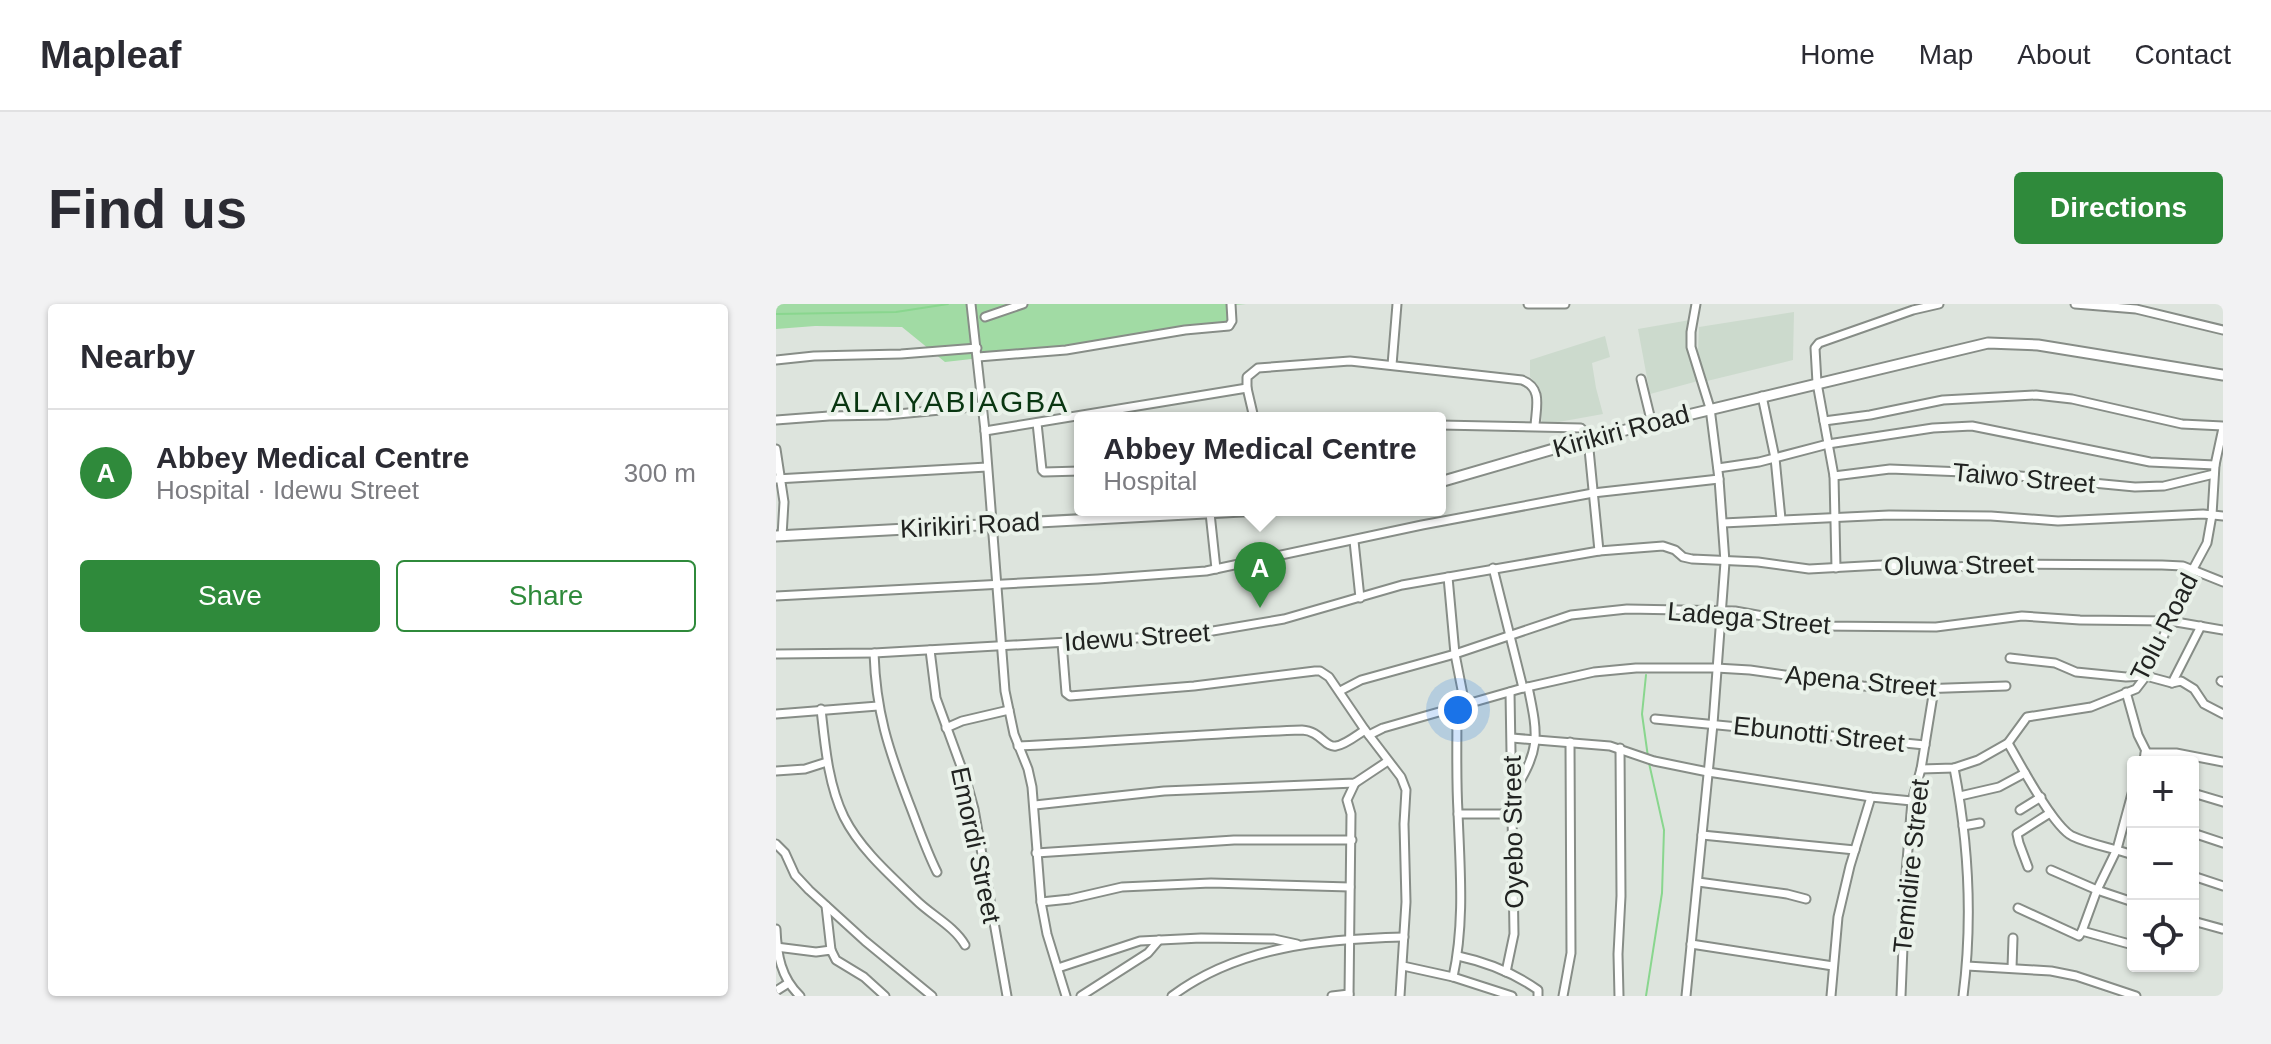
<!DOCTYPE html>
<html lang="en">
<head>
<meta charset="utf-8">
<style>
  :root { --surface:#fff; --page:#f2f2f3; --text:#2b2b33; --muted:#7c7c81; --line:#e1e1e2; --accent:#2f8a3b }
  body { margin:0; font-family:Helvetica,sans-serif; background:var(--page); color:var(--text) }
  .controls { position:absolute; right:24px; bottom:24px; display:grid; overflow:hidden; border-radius:8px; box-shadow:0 2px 6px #0004 }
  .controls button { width:72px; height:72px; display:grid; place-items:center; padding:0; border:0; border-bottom:2px solid var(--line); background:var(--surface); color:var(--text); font:40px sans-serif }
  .you { position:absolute; left:682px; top:406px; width:28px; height:28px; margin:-20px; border:6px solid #fff; border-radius:50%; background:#1a73e8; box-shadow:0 0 0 12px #1a73e833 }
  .badge { display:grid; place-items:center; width:52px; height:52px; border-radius:50%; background:var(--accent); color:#fff; font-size:26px; font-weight:700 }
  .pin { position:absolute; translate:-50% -66px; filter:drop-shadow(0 2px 4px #0008) }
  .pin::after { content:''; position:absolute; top:42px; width:28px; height:24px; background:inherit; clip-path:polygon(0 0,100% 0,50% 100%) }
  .popup { position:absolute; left:298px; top:108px; width:372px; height:104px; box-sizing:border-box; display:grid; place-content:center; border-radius:8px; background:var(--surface); filter:drop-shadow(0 2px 6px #0005); font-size:26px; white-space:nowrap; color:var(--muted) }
  .popup b { font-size:30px; color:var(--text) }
  .popup::after { content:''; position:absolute; left:50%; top:100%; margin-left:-16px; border:16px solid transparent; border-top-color:var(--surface) }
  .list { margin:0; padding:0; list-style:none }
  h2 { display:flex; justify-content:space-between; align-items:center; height:104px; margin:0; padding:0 32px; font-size:34px }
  h2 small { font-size:26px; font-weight:400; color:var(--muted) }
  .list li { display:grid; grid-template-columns:52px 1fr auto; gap:24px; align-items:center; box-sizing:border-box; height:128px; padding:0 32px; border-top:2px solid var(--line) }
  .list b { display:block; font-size:30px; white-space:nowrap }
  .list p { margin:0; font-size:26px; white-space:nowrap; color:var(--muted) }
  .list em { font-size:26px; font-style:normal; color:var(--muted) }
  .actions { display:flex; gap:16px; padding:24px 32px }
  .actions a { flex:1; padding:18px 0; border:2px solid var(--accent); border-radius:8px; text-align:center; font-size:28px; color:var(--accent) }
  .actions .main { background:var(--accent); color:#fff }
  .icon { flex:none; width:44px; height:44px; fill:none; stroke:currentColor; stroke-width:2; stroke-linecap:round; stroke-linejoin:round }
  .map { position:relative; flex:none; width:1447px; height:692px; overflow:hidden; border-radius:8px }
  header { display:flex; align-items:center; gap:48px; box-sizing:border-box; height:112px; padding:0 40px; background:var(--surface); border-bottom:2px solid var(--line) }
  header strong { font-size:38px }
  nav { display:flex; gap:44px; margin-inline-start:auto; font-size:28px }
  .intro { display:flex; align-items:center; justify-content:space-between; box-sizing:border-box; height:192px; padding:0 48px }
  h1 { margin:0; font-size:56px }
  .button { padding:20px 36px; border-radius:8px; background:var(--accent); color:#fff; font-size:28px; font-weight:700 }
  main { display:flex; gap:48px; padding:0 48px }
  aside { flex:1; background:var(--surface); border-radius:8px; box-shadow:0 2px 6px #0004 }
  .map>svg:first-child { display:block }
  .built { fill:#ccdacd }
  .green { fill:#a1dba4 }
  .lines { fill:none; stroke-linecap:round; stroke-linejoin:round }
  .stream { stroke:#89d68e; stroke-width:2 }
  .minor-casing { stroke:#878d87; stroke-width:11 }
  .major-casing { stroke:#878d87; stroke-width:13 }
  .minor { stroke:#fff; stroke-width:7 }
  .major { stroke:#fff; stroke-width:9 }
  .labels { text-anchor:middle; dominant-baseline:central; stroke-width:8; stroke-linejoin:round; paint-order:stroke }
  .street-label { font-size:26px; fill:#212321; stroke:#eaf2ea }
  .quarter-label { font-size:30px; letter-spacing:2px; fill:#093611; stroke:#eaf2ea }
</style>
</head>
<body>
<header>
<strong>Mapleaf</strong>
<nav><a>Home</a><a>Map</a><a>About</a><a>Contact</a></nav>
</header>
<div class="intro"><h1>Find us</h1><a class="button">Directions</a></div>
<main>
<aside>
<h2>Nearby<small></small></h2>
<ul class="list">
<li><span class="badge">A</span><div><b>Abbey Medical Centre</b><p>Hospital · Idewu Street</p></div><em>300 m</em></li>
</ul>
<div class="actions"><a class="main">Save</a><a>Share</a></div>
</aside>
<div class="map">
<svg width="1447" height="692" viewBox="0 0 1447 692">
  <rect width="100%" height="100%" fill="#dde4dd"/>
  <!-- built -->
  <g class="built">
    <polygon points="1018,8 1017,56 931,77 922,49 923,23"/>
    <polygon points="914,16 922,77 874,90 862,25"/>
    <polygon points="829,32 834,53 816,59 820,84 827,110 766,121 763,83 754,73 754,56"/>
  </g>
  <!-- green -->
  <polygon class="green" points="0,0 470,0 458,1 460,18 266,47 169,58 126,23 39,22 0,25"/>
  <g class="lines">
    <!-- stream -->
    <g class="stream">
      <polyline points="0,10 120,8 172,0"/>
      <polyline points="870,371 866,410 872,453"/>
      <polyline points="870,692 886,589 888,526 873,459"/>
    </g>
    <!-- minor casing -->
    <g class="minor-casing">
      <g id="minor">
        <polyline points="195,0 209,127 229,387 238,430 252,465 256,483 265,598 271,630 290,692"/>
        <polyline points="752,0 789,0"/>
        <polyline points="1299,0 1360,5 1447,26"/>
        <polyline points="209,13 247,0"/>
        <polyline points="202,53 290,46 409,26 453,22 456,17 455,0"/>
        <polyline points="0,56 38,52 125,50 201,44"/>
        <polyline points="616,61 621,0"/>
        <polyline points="865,75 876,120"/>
        <polyline points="986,92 999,154 1005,215"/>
        <path d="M478,114l-7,-30v-11l11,-9 92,-7 172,19c21,8 14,27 13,46"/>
        <polyline points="0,116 53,112 111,111 207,102"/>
        <polyline points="1048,117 1094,111 1167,96 1260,91 1296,95 1406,120 1447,122"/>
        <polyline points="261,119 266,166 268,168 304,167"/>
        <polyline points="664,121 805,124 812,135 823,247"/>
        <polyline points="209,127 471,84"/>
        <polyline points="0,145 8,198 6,232"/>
        <polyline points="942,164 983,158 1052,140 1157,124 1196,122 1374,158 1439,161"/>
        <polyline points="1058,172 1114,165 1212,169 1359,183 1388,182 1438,170"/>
        <polyline points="0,175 211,163"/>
        <polyline points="434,209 440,265"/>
        <polyline points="947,219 1113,211 1215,212 1282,217 1427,210 1447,212"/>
        <polyline points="578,237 584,294"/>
        <polyline points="717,264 747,384"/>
        <polyline points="1060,264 1058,172 1041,79 1039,44 1043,39 1137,6 1163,0"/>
        <polyline points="672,273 679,350 689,401"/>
        <polyline points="0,292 322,275 430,267 646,221 817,189 943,175"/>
        <polyline points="286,339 290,389 294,392 418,382 539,367 544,367 553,373 589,426 625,473 630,486 628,520 630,598 624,692"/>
        <polyline points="154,346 160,394 190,476 198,505 231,692"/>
        <path d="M98,349c2,59 14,95 35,150 9,23 17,47 28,69"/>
        <polyline points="0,350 98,349 413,331 508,315 626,281 823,247 887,242 899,246 907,253 916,255 982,258 1033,265 1106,261 1165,264 1224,260 1386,261 1407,262 1447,278"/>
        <polyline points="1234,354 1279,359 1300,368 1350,373 1370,372 1396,379 1405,377 1418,385 1428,400 1447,410"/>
        <polyline points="1445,377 1447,378"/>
        <polyline points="1396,379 1425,322"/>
        <polyline points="564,387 585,376 679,350 795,311 851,305 959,307 1042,322 1160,323 1246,312 1304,316 1394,317 1447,326"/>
        <polyline points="1350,388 1362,431 1370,447 1367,458"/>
        <path d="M45,405c4,36 7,75 23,108 16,32 46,58 72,83 15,15 38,26 49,45"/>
        <polyline points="0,410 102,402"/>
        <polyline points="879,415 1149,441"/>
        <polyline points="170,424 186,417 233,406"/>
        <polyline points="593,431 607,424 747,384 818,368 860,364 940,364 974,366 1087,382 1143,385 1230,382"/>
        <polyline points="736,434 834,442 878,457 932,468 1095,493 1136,497"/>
        <path d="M1232,439c12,21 45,83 64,93 19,9 42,12 61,19"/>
        <path d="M242,442c95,-4 189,-13 284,-16 19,1 23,18 34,16 9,-1 21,-11 29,-16"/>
        <polyline points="1369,449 1400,449 1447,458"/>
        <path d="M1178,464c15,77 19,150 9,228"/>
        <polyline points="1145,465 1178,464 1202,456 1232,439 1251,413 1315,403 1360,385 1370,372 1417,265 1431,239 1436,211 1439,161 1447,124"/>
        <polyline points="0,467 29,465 51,458"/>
        <polyline points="1417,489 1447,498"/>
        <path d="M736,491c28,-46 27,-56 16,-108"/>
        <polyline points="1184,492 1223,483 1249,469"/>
        <polyline points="259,501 388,487 579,479 612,457"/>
        <polyline points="1244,506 1265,493"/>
        <polyline points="682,510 735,510"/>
        <polyline points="1187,522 1204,519"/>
        <polyline points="1417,529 1447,539"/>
        <polyline points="926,531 1079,546"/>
        <polyline points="0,540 9,549 19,571 33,586 89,637 156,692"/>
        <polyline points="260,549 458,536 576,536"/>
        <polyline points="1252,563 1243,539 1241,530 1274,509"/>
        <polyline points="1275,566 1321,586 1357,598"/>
        <polyline points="1417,572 1447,582"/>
        <polyline points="922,578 1011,590 1030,595"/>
        <polyline points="265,598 294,595 346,583 435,579 574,583"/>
        <polyline points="50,602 55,646"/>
        <polyline points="1242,604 1303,632 1306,627 1357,641"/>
        <polyline points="1417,617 1446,625"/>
        <path d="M0,625c1,26 5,49 24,67"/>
        <polyline points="1306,627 1321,586 1341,545 1357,486"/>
        <polyline points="915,640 1057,662"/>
        <polyline points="0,643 40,648 55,646 60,656 88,673 109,692"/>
        <path d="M682,652c28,6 56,17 80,34v6"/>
        <polyline points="627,662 677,673 736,692"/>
        <polyline points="1191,662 1275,667 1300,672 1360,692"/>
        <polyline points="282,664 364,637 425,634 498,635 521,640"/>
        <polyline points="1236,664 1237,634"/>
        <polyline points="730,668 738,630 734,388"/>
        <path d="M677,673c12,-55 7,-109 5,-165 -2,-34 -1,-69 -1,-104"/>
        <polyline points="0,687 11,680"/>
        <polyline points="305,692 372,649 383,636"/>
        <path d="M396,692c67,-50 151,-57 232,-59"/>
        <polyline points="556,692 573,690"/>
        <polyline points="573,692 575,510 571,496 579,479"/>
        <polyline points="787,692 795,649 794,438"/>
        <polyline points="843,692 842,650 845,592 844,444"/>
        <polyline points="910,692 937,420 949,258 943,175 934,104 915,43 915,28 920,0"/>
        <polyline points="1055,692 1062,613 1074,562 1095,493"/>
        <polyline points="1125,692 1130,569 1136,497 1145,465 1158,385"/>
      </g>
    </g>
    <!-- major casing -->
    <g class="major-casing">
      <g id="major">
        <polyline points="664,178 812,135 1212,39 1262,41 1447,71"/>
        <polyline points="0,232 485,206"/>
      </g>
    </g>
    <!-- minor -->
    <use href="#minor" class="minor"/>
    <!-- major -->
    <use href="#major" class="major"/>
  </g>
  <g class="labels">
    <!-- street labels -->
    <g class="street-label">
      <text transform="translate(845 127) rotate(-15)">Kirikiri Road</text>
      <text transform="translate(1248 174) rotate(5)">Taiwo Street</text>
      <text transform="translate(194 221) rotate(-3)">Kirikiri Road</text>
      <text transform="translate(1183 261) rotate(-1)">Oluwa Street</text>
      <text transform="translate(973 314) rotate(5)">Ladega Street</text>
      <text transform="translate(1388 323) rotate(-63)">Tolu Road</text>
      <text transform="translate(361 333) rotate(-4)">Idewu Street</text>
      <text transform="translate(1085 377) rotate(5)">Apena Street</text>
      <text transform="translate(1043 430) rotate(6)">Ebunotti Street</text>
      <text transform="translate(737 528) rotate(-91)">Oyebo Street</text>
      <text transform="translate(200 541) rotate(78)">Emordi Street</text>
      <text transform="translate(1135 562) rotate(-84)">Temidire Street</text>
    </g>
    <!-- quarter labels -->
    <g class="quarter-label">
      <text x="174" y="97">ALAIYABIAGBA</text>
    </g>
  </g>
</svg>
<div class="controls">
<button>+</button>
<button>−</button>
<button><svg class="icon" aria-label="locate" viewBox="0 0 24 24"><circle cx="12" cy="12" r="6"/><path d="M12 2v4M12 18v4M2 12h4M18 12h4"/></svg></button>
</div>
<div class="you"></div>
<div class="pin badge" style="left:484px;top:304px">A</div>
<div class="popup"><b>Abbey Medical Centre</b>Hospital</div>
</div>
</main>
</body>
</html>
